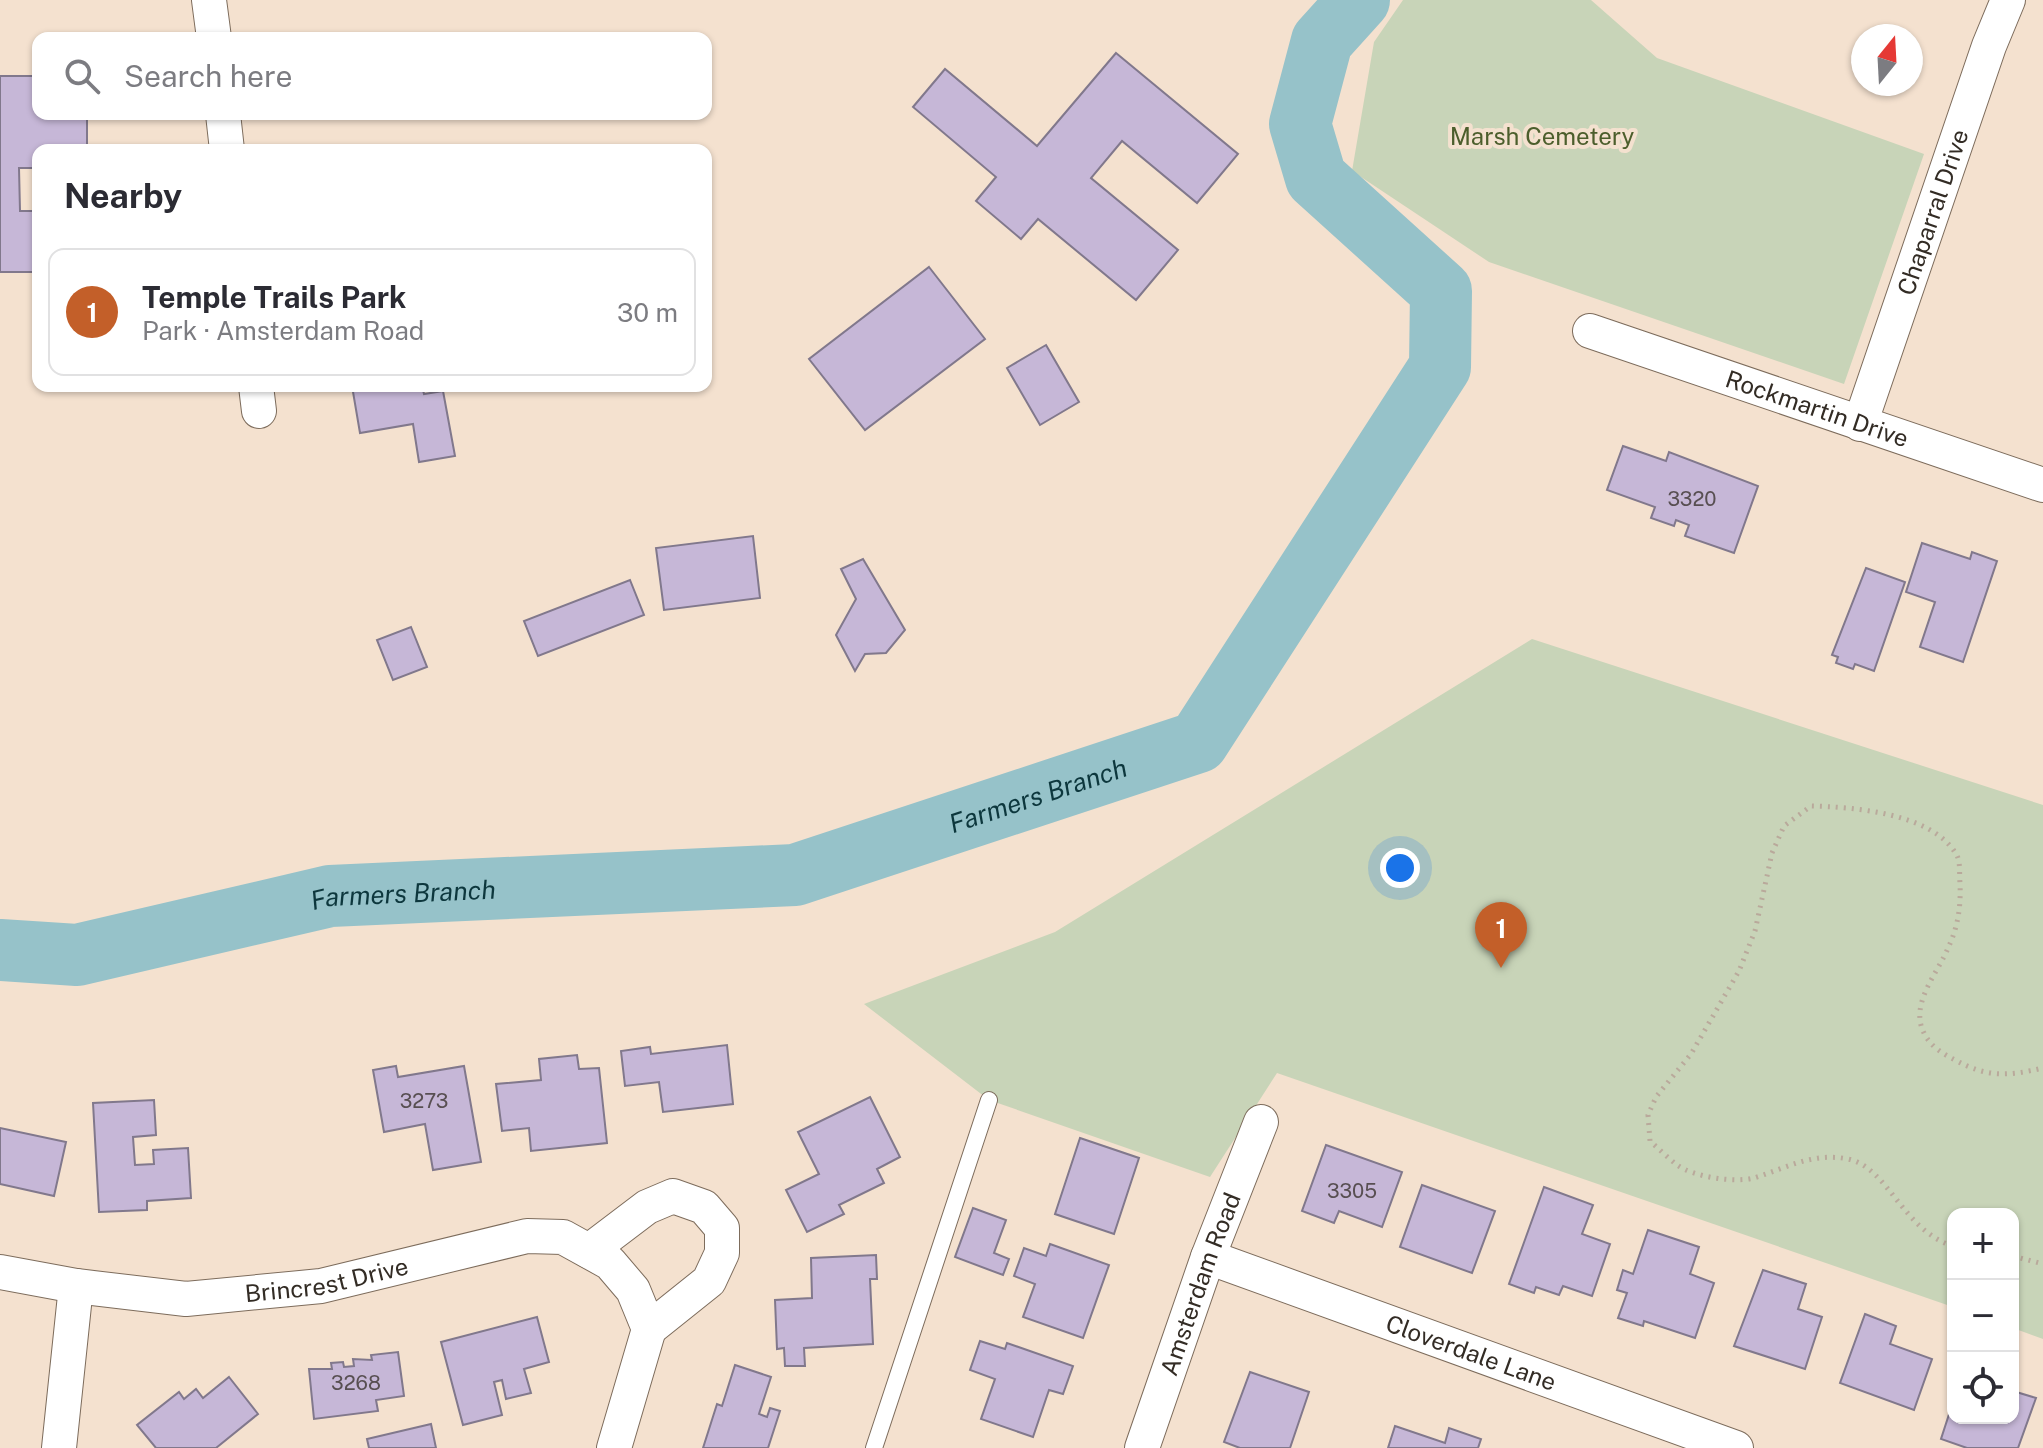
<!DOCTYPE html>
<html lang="en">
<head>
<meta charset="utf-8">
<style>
  :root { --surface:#fff; --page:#f7f7f7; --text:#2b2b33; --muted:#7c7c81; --line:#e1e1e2; --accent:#c35f29 }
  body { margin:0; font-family:"Public Sans",sans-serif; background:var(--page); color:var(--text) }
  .controls { position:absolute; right:24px; bottom:24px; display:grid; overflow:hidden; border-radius:16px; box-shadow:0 2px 6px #0004 }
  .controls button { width:72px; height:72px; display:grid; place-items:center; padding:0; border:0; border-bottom:2px solid var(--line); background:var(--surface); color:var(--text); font:40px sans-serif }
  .compass { position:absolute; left:1851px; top:24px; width:72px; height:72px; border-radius:50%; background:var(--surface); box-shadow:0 2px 6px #0004; rotate:18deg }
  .you { position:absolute; left:1400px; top:868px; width:28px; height:28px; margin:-20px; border:6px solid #fff; border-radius:50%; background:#1a73e8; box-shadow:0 0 0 12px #1a73e833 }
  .badge { display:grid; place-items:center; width:52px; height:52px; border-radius:50%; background:var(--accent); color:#fff; font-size:26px; font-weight:700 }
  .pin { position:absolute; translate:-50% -66px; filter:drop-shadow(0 2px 4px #0008) }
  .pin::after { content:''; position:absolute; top:42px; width:28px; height:24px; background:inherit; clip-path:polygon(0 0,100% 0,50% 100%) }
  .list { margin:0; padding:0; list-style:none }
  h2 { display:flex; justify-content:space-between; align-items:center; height:104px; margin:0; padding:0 32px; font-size:34px }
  h2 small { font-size:26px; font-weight:400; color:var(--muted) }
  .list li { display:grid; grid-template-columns:52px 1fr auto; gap:24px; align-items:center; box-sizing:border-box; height:128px; margin:0 16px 16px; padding:0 16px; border:2px solid var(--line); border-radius:16px }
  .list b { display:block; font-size:30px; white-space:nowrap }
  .list p { margin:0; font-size:26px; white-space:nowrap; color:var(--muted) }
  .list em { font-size:26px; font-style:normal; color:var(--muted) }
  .icon { flex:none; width:44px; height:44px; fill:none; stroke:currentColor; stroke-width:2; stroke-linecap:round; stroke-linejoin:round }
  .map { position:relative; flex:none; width:2043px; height:1448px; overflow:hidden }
  .search { position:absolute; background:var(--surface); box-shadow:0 2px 6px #0004; left:32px; top:32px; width:680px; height:88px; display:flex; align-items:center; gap:20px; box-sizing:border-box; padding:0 28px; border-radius:16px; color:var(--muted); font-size:30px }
  .panel { position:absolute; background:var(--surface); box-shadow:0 2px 6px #0004; left:32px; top:144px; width:680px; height:248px; border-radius:16px }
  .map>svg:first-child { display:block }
  .green { fill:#c8d4b8 }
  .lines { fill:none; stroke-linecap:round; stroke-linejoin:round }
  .river { stroke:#96c2c9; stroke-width:62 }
  .building { fill:#c6b7d7; stroke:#81788c; stroke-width:2 }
  .lane-casing { stroke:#7d6c5c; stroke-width:18 }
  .street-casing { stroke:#7d6c5c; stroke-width:36 }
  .path { stroke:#b9a99b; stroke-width:5; stroke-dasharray:2 6; stroke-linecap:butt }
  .lane { stroke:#fff; stroke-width:16 }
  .street { stroke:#fff; stroke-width:34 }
  .labels { text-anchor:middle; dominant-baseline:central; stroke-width:8; stroke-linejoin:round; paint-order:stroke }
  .number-label { font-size:20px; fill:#584f52 }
  .park-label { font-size:24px; fill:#4c5e2c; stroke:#f4e1cf }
  .street-label { font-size:24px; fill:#332c25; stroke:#f4e1cf }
  .water-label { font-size:26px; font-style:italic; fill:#0d373d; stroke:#f4e1cf }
</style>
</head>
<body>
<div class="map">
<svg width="2043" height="1448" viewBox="0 0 2043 1448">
  <rect width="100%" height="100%" fill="#f4e1cf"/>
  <!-- green -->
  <g class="green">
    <polygon points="1403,0 1591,0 1657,58 1924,154 1844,384 1489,262 1352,171 1374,42"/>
    <polygon points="1532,639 2043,805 2043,1339 2013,1328 2013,1214 1953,1214 1953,1307 1277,1073 1210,1177 989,1100 864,1004 1055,932"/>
  </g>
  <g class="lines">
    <!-- river -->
    <path class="river" id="s1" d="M0,950l77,5 253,-59 465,-21 403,-133 242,-375 1,-76 -125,-113 -16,-54 22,-83 37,-41"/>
  </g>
  <!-- building -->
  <g class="building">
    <polygon points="1116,53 1238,154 1197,203 1122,141 1091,178 1178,250 1136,300 1038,219 1021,239 976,201 996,177 913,107 945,69 1037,146"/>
    <polygon points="0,76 38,76 38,114 87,114 87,150 38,150 38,168 19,168 20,211 38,211 38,272 0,272"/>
    <polygon points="929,267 985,339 865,430 809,359"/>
    <polygon points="1046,345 1079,402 1040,425 1007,368"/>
    <polygon points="352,386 422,386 424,394 443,391 455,456 419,462 413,424 360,433"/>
    <polygon points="1623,446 1666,461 1669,452 1758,486 1734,553 1685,536 1689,525 1676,520 1674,526 1651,518 1655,507 1607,490"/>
    <polygon points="753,536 760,598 664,610 656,548"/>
    <polygon points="1922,543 1970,559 1972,552 1997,561 1963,662 1920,647 1935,602 1906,592"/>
    <polygon points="863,559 905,630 886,653 865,654 855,671 836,635 856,599 841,569"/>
    <polygon points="1866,568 1905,582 1874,671 1855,664 1853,669 1836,663 1838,657 1832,655"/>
    <polygon points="630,580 644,615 538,656 524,621"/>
    <polygon points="411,627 427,667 393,680 377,640"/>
    <polygon points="727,1045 733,1104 663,1112 659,1082 625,1086 621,1051 650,1047 651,1054"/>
    <polygon points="577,1055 579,1069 599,1068 607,1143 531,1151 529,1128 502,1131 496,1084 541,1080 539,1059"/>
    <polygon points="396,1066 398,1077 464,1066 481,1162 433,1170 425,1124 384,1132 373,1070"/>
    <polygon points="870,1097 900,1157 877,1169 884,1183 839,1205 844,1214 807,1232 786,1190 819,1174 798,1132"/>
    <polygon points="154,1100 156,1135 133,1137 135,1165 154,1164 153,1150 188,1148 191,1198 147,1201 147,1210 99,1212 93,1103"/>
    <polygon points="0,1128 66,1142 54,1196 0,1184"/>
    <polygon points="1080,1138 1139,1158 1114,1234 1055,1214"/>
    <polygon points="1326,1145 1402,1172 1382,1227 1339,1211 1334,1223 1302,1211"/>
    <polygon points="1422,1185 1495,1211 1472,1273 1400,1247"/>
    <polygon points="1544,1187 1593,1205 1582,1234 1610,1244 1592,1296 1563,1286 1559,1295 1536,1287 1534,1293 1509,1284"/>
    <polygon points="973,1208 1006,1220 994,1253 1009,1259 1003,1275 955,1257"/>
    <polygon points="1648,1230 1699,1247 1690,1274 1714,1283 1695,1338 1644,1321 1643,1326 1618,1318 1627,1293 1617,1290 1623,1270 1633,1274"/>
    <polygon points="1050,1244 1109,1265 1083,1338 1023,1317 1035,1284 1014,1276 1024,1248 1046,1256"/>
    <polygon points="876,1255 877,1279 870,1279 873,1344 804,1348 805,1366 785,1366 784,1348 777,1349 775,1300 812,1298 811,1258"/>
    <polygon points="1763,1270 1806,1284 1798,1309 1822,1317 1805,1369 1734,1346"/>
    <polygon points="1865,1314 1896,1326 1890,1344 1932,1359 1914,1410 1840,1383"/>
    <polygon points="537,1317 549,1362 524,1369 531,1393 506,1399 502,1380 494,1382 502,1415 463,1425 441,1342"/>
    <polygon points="980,1341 1005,1349 1007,1343 1073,1366 1063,1394 1049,1390 1033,1437 981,1419 995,1379 970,1370"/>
    <polygon points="398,1352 404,1396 376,1400 378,1411 314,1419 309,1369 332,1369 331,1363 343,1362 344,1367 354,1366 353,1359 372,1360 371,1355"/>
    <polygon points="735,1365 771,1377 759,1414 767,1417 770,1408 780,1411 768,1448 703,1448 717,1404 722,1406"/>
    <polygon points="1250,1372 1309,1392 1290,1448 1240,1448 1224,1442"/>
    <polygon points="229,1377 258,1414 216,1448 156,1448 137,1425 179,1392 184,1399 196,1389 203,1398"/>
    <polygon points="2013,1391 2036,1398 2018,1448 1967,1448 1941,1439 1953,1402 1953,1418 2013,1418"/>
    <polygon points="431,1424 436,1448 369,1448 367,1439"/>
    <polygon points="1395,1426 1445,1443 1449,1428 1481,1439 1478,1448 1388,1448"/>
  </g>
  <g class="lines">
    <!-- lane casing -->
    <g class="lane-casing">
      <polyline id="lane" points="874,1448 989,1100"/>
    </g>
    <!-- street casing -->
    <g class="street-casing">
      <g id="street">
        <polyline points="209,0 214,38"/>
        <polyline points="223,114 227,150"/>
        <path id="s2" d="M1590,331l453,154"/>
        <polyline points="256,386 259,411"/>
        <path id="s3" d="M1860,424l129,-378 19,-46"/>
        <polyline points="589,1251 647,1207 673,1196 704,1207 722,1228 722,1253 709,1281 649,1329"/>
        <path id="s4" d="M1208,1257l528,191"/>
        <path id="s5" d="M0,1272l76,14 110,13 135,-13 206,-50 36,1 47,26 23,27 16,39 -35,119"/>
        <polyline points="59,1448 76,1286"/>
        <path id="s6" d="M1142,1448l66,-191 53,-135"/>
      </g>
    </g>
    <!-- path -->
    <g class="path">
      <path d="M1953,1246c-50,-15 -65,-79 -105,-87 -35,-7 -62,9 -94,19 -20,5 -60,-1 -77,-13 -9,-7 -18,-16 -27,-24l-2,-26 8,-18 35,-43 48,-83 16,-40 17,-78 12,-27 27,-20c42,1 121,7 145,48 5,7 3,20 4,29 1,24 -2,44 -12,65 -10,25 -39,56 -24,85 6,13 19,21 31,27 33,18 53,16 88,8"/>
      <polyline points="2013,1256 2043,1264"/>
    </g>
    <!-- lane -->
    <use href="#lane" class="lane"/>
    <!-- street -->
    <use href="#street" class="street"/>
  </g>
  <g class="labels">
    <!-- number labels -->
    <g class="number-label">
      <text x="1692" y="499">3320</text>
      <text x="424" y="1101">3273</text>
      <text x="1352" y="1191">3305</text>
      <text x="356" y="1383">3268</text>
    </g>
    <!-- park labels -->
    <g class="park-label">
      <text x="1542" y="136">Marsh Cemetery</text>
    </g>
    <!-- street labels -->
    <g class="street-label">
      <text stroke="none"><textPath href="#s3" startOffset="224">Chaparral Drive</textPath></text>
      <text stroke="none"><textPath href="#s2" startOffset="240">Rockmartin Drive</textPath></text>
      <text stroke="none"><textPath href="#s5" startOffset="330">Brincrest Drive</textPath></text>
      <text stroke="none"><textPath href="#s6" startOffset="174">Amsterdam Road</textPath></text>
      <text stroke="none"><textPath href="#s4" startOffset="280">Cloverdale Lane</textPath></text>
    </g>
    <!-- water labels -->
    <g class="water-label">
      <text stroke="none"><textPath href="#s1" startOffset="1058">Farmers Branch</textPath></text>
      <text stroke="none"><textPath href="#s1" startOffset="410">Farmers Branch</textPath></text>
    </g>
  </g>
</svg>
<div class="controls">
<button>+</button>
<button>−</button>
<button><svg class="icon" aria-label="locate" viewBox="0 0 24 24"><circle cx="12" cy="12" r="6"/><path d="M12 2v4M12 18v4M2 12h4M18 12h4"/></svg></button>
</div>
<svg class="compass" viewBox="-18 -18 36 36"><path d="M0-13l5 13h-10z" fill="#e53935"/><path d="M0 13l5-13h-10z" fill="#7c7c81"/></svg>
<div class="you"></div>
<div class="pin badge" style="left:1501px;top:968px">1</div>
<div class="search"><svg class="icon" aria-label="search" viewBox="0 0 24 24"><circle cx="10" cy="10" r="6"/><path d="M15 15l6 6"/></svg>Search here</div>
<section class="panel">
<h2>Nearby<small></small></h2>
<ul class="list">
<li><span class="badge">1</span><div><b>Temple Trails Park</b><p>Park · Amsterdam Road</p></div><em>30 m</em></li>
</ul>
</section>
</div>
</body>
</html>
